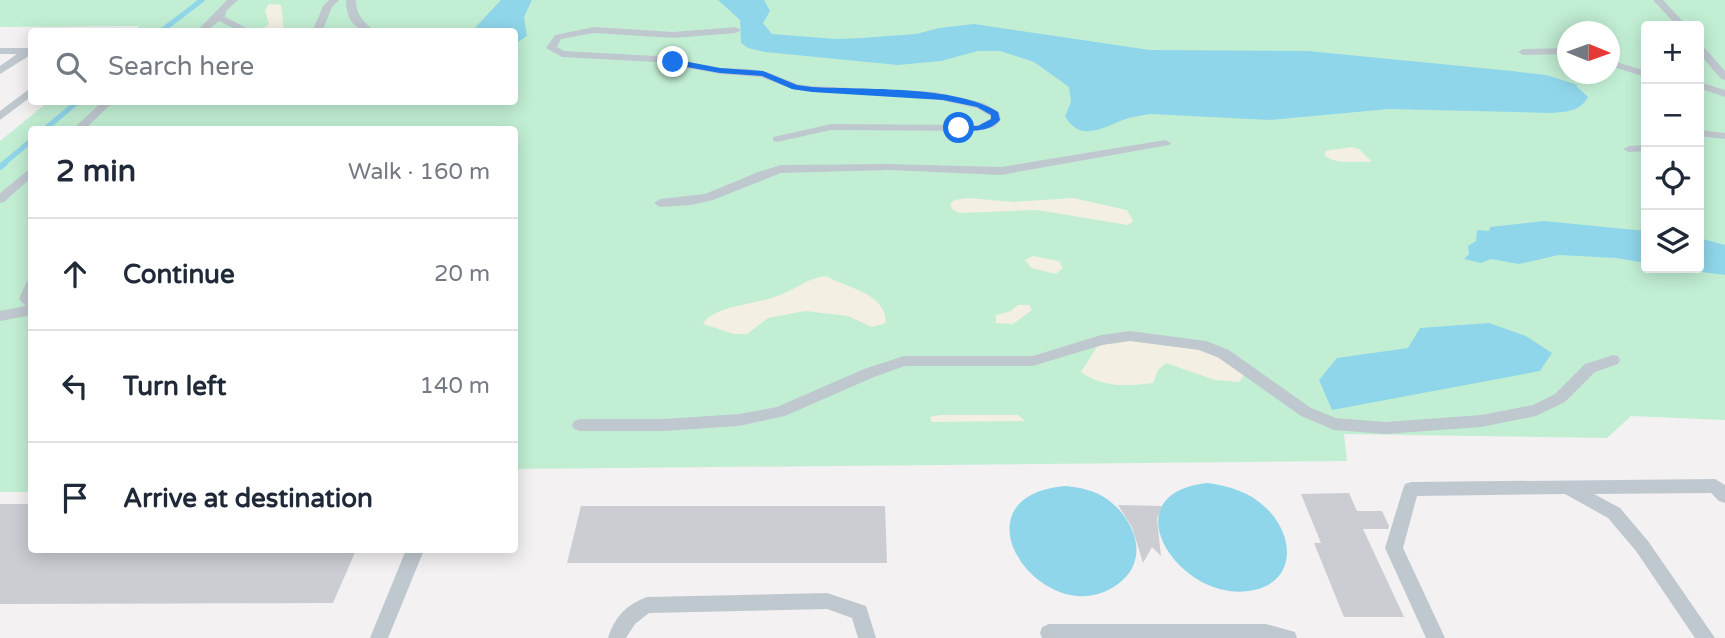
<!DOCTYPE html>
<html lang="en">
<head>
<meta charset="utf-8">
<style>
  :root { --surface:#fff; --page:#f6f6f7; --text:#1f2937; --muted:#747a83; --line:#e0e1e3 }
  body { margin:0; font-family:"Varela Round",sans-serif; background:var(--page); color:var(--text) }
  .controls { position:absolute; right:21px; top:21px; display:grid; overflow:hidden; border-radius:7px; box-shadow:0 4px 18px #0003 }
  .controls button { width:63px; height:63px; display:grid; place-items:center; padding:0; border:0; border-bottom:2px solid var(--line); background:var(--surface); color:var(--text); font:35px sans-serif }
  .compass { position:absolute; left:1557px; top:21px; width:63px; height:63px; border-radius:50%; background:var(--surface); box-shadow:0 4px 18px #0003; rotate:91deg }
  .stop { position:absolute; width:21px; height:21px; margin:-16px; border:5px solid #1a73e8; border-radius:50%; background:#fff }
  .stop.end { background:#1a73e8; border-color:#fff; box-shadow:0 2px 7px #0008 }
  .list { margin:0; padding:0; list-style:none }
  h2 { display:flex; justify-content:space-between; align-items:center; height:91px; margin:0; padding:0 28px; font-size:30px }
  h2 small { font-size:23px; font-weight:400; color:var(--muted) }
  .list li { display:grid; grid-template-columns:46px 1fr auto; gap:21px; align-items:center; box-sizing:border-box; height:112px; padding:0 28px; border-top:2px solid var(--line) }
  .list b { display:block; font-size:26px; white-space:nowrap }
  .list em { font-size:23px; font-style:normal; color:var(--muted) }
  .icon { flex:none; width:38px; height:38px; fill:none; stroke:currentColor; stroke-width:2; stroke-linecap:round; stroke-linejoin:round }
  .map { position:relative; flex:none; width:1725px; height:638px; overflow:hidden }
  .search { position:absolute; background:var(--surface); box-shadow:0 4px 18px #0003; left:28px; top:28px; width:490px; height:77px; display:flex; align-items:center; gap:18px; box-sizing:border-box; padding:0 24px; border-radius:7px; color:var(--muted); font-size:26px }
  .panel { position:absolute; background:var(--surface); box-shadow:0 4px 18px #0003; left:28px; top:126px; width:490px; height:427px; border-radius:7px }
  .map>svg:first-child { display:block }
  .green { fill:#c2efd4; fill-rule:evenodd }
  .sand { fill:#f3efe3 }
  .water { fill:#90d6ea }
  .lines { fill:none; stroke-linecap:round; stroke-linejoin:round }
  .stream-far1 { stroke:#90d6ea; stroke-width:5 }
  .stream { stroke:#90d6ea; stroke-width:6 }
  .building { fill:#cbcdd3 }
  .lane { fill:#c0c8cf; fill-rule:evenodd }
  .route { fill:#1a73e8 }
</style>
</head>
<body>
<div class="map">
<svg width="1725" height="638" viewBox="0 0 1725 638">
  <rect width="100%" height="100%" fill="#f3f1f1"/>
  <!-- green -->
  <path class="green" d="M0,0h1725v420l-94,-4 -24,22 -263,-4 3,27 -832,8 -1,-339h-482l-1,362h-31v-351l48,-39h466v-70h-381l6,-6 -139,1zM1646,26h53v242h-53zM1568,32h42v42h-42z"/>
  <!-- sand -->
  <g class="sand">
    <polygon points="269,4 281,5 284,31 260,31 269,24 265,10"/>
    <path d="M1351,147l8,2 13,13c-15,-1 -34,3 -47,-6v-5z"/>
    <polygon points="968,198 1013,202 1073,198 1127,210 1133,221 1128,225 1037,210 960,213 953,210 950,204 955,200"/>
    <polygon points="1033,256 1059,261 1063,268 1056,274 1031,268 1025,260"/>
    <path d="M826,276c21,12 60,17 60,47l-14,4 -24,-11 -43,-5 -37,7 -21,16h-13l-31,-10c4,-8 14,-12 23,-15 18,-5 36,-7 54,-14 16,-6 28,-17 46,-19z"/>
    <polygon points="1018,305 1029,305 1032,310 1013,324 996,323 996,315 1011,311"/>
    <path d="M1124,338l77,10 20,7 23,20 -5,7 -24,-2 -49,-17 -8,7 -5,13c-26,3 -50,5 -72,-11l16,-25z"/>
    <polygon points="940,415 1018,415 1025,421 932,422 930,417"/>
  </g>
  <!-- water -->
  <g class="water">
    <polygon points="501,0 532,0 524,17 527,36 515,44 514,32 472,31"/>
    <path d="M718,0h46l6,11 -7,12 9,11 64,5 25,-1 55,-4 23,-6 35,-4 176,26 158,1 204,20 34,4 32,10 -2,1 12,11c-7,14 -22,15 -36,16l-163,-4 -119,11 -119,-6c-8,1 -15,2 -22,4 -23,7 -48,27 -64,-2l6,-14 -2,-15 -35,-25 -34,-11h-22l-37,10 -43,4 -133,-13 -17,-4 -7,-5 -1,-23z"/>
    <polygon points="1544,221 1646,231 1646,263 1616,258 1559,255 1519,264 1491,259 1481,263 1464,259 1469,254 1468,246 1476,241 1477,230 1489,231 1490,227"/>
    <polygon points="1699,238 1725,245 1725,275 1671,268 1699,268"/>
    <polygon points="1489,323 1526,336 1552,353 1540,371 1332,410 1319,380 1337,358 1408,348 1420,328"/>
    <path d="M1208,483c21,3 42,9 58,25 30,28 31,77 -18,83 -70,10 -140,-98 -40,-108z"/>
    <path d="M1066,486c15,2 28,4 41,13 28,20 44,61 11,85 -73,54 -173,-88 -52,-98z"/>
  </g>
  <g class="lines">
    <!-- stream-far1 -->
    <g class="stream-far1">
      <polyline points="160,32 202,0"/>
      <polyline points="44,130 77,102"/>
      <polyline points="3,164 32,140"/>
    </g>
    <!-- stream -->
    <polyline class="stream" points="0,167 5,163"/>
  </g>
  <!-- building -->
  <g class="building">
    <polygon points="1349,493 1357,511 1382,511 1389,526 1388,529 1363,529 1404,617 1344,617 1314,543 1321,543 1301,494"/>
    <polygon points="0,504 32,504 32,550 356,550 333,603 0,604"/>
    <polygon points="1118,505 1162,506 1157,519 1161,556 1152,547 1143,563 1132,527"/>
    <polygon points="581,506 885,506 887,563 567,563"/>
  </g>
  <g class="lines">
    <!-- lane -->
    <g class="lane">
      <polygon points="227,0 238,0 226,11 225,17 254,32 241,32 219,21 206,32 196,32"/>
      <polygon points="329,0 339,0 332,7 322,32 312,32 323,6"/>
      <path d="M346,0h10c0,16 9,23 20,32 -20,0 -30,-11 -30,-32z"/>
      <polygon points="1653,0 1663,0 1687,26 1677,26"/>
      <polygon points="594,27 673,32 736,27 741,30 736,33 673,38 594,33 561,39 557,47 564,51 655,56 720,68 750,69 767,72 797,84 812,86 935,92 984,103 999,112 1001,120 994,127 978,131 831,130 777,142 773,141 773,137 831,124 978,125 990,119 990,116 976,108 935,99 795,90 761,77 720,74 655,62 562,57 546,48 555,35"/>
      <polygon points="1699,44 1702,45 1725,71 1725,80 1721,79 1699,53"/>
      <polygon points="0,48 30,48 32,54 0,74 0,66 17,54 0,54"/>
      <polygon points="1568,48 1568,54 1523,55 1518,52 1523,49"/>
      <polygon points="1610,60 1646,71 1646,77 1610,66"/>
      <polygon points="1699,82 1725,90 1725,97 1699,88"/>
      <polygon points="32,87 32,96 0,120 0,111"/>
      <polygon points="102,102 113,102 84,130 72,130"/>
      <polygon points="1699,130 1725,133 1725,139 1699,136"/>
      <polygon points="1165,140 1171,143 1169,145 1001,175 889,170 781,173 713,200 691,205 660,207 654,203 660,199 705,194 758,172 781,165 889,164 1001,167"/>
      <polygon points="1646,145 1646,151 1629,152 1623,149 1629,146"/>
      <polygon points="32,167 32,177 4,202 0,203 0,193"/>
      <polygon points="32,280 32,315 0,321 0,311 26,306 19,299 27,281"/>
      <polygon points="1130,331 1206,341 1229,350 1311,408 1336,418 1385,422 1481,415 1533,405 1555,394 1585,364 1613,355 1618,356 1620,360 1618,364 1595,372 1565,402 1536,416 1481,427 1385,434 1334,430 1301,416 1219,358 1199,350 1130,341 1102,345 1033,366 905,366 874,377 785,416 739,426 664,431 580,431 574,429 572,425 574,421 580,419 664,419 739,414 777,407 864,369 904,356 1033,356 1101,335"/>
      <polygon points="1715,479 1725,485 1725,503 1719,501 1711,493 1594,494 1620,508 1648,541 1715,638 1695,638 1636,551 1608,518 1565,494 1417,496 1403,548 1445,638 1426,638 1385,548 1403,489 1405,484 1411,482"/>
      <polygon points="406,550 424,550 388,638 370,638"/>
      <path d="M827,593l39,13 10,32h-18l-6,-20 -25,-9 -178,4 -14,11 -9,14h-18c6,-21 19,-34 39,-41z"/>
      <polygon points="1049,624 1266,624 1295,632 1297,638 1042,638 1040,633 1042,627"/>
    </g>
  </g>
  <!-- route -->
  <path class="route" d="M673,59l47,9 43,3 34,14 15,2c51,3 144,-2 186,25l2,8c-11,12 -25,11 -41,10h-3v-4h22l13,-7v-4l-14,-8 -34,-7 -131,-8 -20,-3 -30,-13 -42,-3 -50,-9z"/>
</svg>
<div class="controls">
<button>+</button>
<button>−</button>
<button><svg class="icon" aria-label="locate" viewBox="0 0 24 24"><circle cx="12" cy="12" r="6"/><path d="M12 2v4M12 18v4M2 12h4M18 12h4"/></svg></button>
<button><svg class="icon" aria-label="layers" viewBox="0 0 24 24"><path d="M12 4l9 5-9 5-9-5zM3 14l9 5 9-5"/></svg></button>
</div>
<svg class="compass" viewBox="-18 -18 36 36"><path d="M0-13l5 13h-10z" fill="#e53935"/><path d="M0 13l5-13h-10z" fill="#747a83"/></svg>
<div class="stop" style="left:959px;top:128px"></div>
<div class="stop end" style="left:673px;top:62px"></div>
<div class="search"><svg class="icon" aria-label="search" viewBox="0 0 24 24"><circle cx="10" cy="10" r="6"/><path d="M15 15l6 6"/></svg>Search here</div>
<section class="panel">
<h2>2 min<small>Walk · 160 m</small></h2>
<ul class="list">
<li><svg class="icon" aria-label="ahead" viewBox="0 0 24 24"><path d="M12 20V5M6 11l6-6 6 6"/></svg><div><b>Continue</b></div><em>20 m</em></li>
<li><svg class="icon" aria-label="left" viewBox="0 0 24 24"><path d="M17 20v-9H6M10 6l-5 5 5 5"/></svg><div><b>Turn left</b></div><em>140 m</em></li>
<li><svg class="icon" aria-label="arrive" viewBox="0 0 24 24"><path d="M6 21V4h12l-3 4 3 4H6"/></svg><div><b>Arrive at destination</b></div></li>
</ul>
</section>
</div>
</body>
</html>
